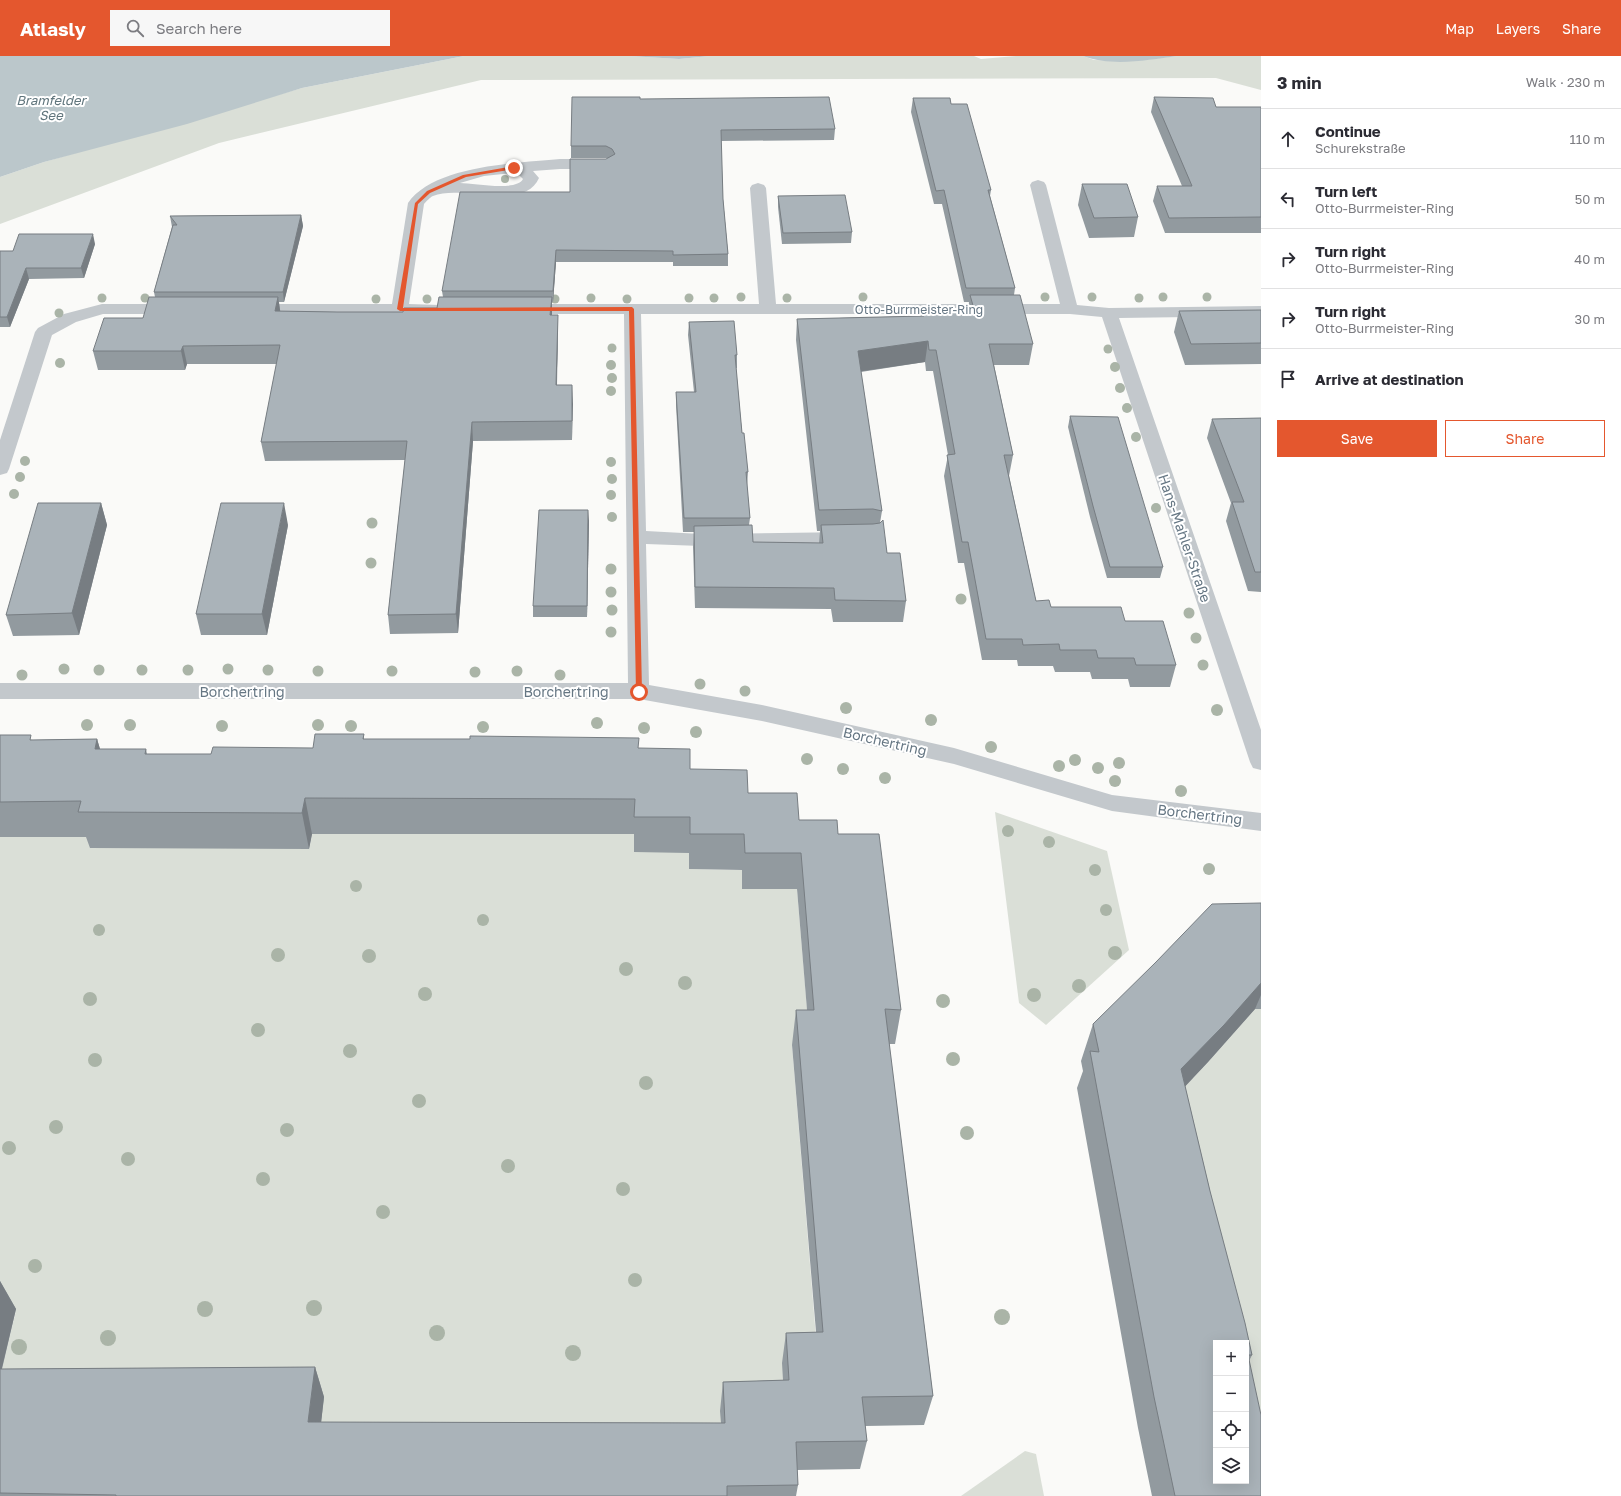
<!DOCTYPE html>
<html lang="en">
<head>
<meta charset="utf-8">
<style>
  :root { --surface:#fff; --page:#f7f7f7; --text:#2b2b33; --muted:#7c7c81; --line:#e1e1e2; --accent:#e4572e }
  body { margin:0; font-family:"Golos Text",sans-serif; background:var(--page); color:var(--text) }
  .controls { position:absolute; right:12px; bottom:12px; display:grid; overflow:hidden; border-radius:0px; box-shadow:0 4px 16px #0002 }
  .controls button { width:36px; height:36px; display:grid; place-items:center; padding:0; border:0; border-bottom:1px solid var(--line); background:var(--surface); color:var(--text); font:20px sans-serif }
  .stop { position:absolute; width:12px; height:12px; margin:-9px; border:3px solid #e4572e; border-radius:50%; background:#fff }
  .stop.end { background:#e4572e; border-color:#fff; box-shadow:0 1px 4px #0008 }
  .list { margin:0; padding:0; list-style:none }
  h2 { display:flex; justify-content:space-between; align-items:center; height:52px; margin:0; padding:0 16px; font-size:17px }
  h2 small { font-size:13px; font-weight:400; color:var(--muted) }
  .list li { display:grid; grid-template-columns:26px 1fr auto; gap:12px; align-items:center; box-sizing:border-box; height:60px; padding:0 16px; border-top:1px solid var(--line) }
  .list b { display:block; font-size:15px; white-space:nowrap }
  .list p { margin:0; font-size:13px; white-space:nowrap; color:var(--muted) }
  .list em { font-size:13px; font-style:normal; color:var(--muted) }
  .actions { display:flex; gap:8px; padding:12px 16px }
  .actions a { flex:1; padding:9px 0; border:1px solid var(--accent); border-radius:0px; text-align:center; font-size:14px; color:var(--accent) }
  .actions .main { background:var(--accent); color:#fff }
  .icon { flex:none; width:22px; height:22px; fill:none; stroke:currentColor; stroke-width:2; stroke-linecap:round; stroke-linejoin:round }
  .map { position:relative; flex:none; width:1261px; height:1440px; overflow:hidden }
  header { display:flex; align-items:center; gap:24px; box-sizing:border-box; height:56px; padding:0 20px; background:var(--accent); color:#fff }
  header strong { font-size:19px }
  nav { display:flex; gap:22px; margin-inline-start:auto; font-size:14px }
  .search { width:280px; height:36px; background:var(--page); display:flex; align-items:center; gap:10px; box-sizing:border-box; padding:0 14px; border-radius:0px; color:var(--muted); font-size:15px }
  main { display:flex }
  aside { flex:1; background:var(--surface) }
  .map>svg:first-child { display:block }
  .green { fill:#dadfd7 }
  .water { fill:#bbc7cb }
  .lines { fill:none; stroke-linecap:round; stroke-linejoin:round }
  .minor { fill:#c3c8cc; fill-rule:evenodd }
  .tree { fill:#aab4a7 }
  .wall { fill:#929a9f }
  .shaded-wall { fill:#777d82 }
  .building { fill:#aab3b9; stroke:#777d82; fill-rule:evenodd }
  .route { fill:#e4572e }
  .labels { text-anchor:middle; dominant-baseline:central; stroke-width:4; stroke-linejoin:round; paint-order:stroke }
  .far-street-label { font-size:12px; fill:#657683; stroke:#fff }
  .far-water-label { font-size:13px; font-style:italic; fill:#60757c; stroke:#fff }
  .street-label { font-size:14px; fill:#657683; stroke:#fff }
</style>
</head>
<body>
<header>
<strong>Atlasly</strong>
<div class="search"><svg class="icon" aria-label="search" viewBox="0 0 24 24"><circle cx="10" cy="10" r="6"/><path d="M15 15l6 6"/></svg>Search here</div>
<nav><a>Map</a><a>Layers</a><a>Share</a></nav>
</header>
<main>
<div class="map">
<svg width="1261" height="1440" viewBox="0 0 1261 1440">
  <rect width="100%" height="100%" fill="#fafaf8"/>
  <!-- green -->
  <g class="green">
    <polygon points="464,0 629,0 679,3 710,0 974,0 981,3 1016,0 1083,0 1094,4 1134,5 1177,0 1261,0 1261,34 1216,22 481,24 219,87 0,168 0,121 44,106 302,32"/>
    <polygon points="995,756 1107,795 1129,894 1046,969 1019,947"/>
    <polygon points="312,778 635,778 689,797 689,813 742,814 743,833 797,833 810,989 792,989 818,1306 785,1354 722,1395 454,1394 0,1320 16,1254 0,1253 0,781 93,781 309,793"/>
    <polygon points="1255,953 1261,953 1261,1440 1246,1287 1167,1050 1208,1006"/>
    <polygon points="1025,1395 1036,1398 1044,1440 961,1440"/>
  </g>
  <!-- water -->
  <g class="water">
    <polygon points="0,0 464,0 302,32 187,68 44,106 0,121"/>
    <polygon points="629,0 710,0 679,3"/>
    <path d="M1083,0h94c-29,4 -65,11 -94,0z"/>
  </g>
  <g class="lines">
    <!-- minor -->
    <g class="minor">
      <path d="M560,103h40l5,2 3,3 -3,3 -5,2h-40l-27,2 6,7c-15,34 -77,6 -106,18 -3,1 -7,6 -9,8l-15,100 31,1 2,4 -2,4 -6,1h-184l-6,-1 -2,-4 2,-4 6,-1h142l16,-101c26,-38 110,-40 152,-44zM513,117l6,2 4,4c-7,13 -49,4 -63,4l24,-7z"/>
      <polygon points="1038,124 1044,126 1046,129 1077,249 1109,252 1261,250 1261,260 1119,262 1261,674 1261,714 1253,712 1250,706 1102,261 1070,258 641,258 646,475 701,478 849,476 856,477 859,482 856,487 849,488 701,490 646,488 649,629 762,649 954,692 1112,739 1261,757 1261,775 1112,755 954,708 762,665 639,643 0,643 0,627 628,627 624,258 522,258 516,257 514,253 516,249 522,248 759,248 750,132 752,129 758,127 764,129 766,132 776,248 1060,248 1030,129 1032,126"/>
      <polygon points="102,248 176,248 182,249 184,253 182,257 176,258 103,258 76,266 52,279 9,413 7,417 0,419 0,384 35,276 38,272 64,258"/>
    </g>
  </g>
  <!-- trees -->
  <g class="tree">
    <circle cx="505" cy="123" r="4"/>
    <circle cx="741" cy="241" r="4.5"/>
    <circle cx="863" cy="241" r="4.5"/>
    <circle cx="1045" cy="241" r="4.5"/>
    <circle cx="1092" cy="241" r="4.5"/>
    <circle cx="1163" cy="241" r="4.5"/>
    <circle cx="1207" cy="241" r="4.5"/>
    <circle cx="102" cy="242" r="4.5"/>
    <circle cx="145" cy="242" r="4.5"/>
    <circle cx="591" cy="242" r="4.5"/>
    <circle cx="689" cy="242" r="4.5"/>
    <circle cx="714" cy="242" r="4.5"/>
    <circle cx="787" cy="242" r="4.5"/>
    <circle cx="1139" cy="242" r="4.5"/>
    <circle cx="376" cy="243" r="4.5"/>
    <circle cx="427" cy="243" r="4.5"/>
    <circle cx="555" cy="243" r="4.5"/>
    <circle cx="627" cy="243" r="4.5"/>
    <circle cx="59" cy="257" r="4.5"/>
    <circle cx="612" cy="292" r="4.5"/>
    <circle cx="1108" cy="293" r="4.5"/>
    <circle cx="60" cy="307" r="5"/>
    <circle cx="611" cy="309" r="5"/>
    <circle cx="1115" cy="311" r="5"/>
    <circle cx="612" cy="322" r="5"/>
    <circle cx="1120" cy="332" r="5"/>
    <circle cx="611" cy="335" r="5"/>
    <circle cx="1127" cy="352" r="5"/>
    <circle cx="1136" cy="381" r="5"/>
    <circle cx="25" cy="405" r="5"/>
    <circle cx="611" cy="406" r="5"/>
    <circle cx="20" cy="421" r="5"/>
    <circle cx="612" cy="423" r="5"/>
    <circle cx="14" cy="438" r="5"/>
    <circle cx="611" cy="439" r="5"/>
    <circle cx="1156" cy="452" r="5"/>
    <circle cx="612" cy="461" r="5"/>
    <circle cx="372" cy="467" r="5.5"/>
    <circle cx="371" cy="507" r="5.5"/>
    <circle cx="611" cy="513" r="5.5"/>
    <circle cx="611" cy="536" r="5.5"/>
    <circle cx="961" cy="543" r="5.5"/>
    <circle cx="612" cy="554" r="5.5"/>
    <circle cx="1189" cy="557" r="5.5"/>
    <circle cx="611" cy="576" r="5.5"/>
    <circle cx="1196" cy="582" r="5.5"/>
    <circle cx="1203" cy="609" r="5.5"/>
    <circle cx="64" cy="613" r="5.5"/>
    <circle cx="228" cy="613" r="5.5"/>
    <circle cx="99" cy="614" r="5.5"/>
    <circle cx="142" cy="614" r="5.5"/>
    <circle cx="188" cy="614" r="5.5"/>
    <circle cx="268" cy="614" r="5.5"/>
    <circle cx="318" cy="615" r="5.5"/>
    <circle cx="392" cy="615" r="5.5"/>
    <circle cx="517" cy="615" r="5.5"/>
    <circle cx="475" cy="616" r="5.5"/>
    <circle cx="22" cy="619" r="5.5"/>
    <circle cx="560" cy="619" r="5.5"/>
    <circle cx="700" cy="628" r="5.5"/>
    <circle cx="745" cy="635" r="5.5"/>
    <circle cx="846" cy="652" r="6"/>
    <circle cx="1217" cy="654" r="6"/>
    <circle cx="931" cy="664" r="6"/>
    <circle cx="597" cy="667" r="6"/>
    <circle cx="87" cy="669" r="6"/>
    <circle cx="130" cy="669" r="6"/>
    <circle cx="318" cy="669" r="6"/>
    <circle cx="222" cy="670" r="6"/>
    <circle cx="351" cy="670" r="6"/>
    <circle cx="483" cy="671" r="6"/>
    <circle cx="644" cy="672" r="6"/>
    <circle cx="696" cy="676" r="6"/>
    <circle cx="991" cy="691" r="6"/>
    <circle cx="807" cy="703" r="6"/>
    <circle cx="1075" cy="704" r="6"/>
    <circle cx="1119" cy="707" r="6"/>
    <circle cx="1059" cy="710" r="6"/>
    <circle cx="1098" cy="712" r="6"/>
    <circle cx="843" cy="713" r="6"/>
    <circle cx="885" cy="722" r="6"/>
    <circle cx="1115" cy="725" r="6"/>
    <circle cx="1181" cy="735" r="6"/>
    <circle cx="1008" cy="775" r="6"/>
    <circle cx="1049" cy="786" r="6"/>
    <circle cx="1209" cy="813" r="6"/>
    <circle cx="1095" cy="814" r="6"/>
    <circle cx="356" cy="830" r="6"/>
    <circle cx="1106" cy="854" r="6"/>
    <circle cx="483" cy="864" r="6"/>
    <circle cx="99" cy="874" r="6"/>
    <circle cx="1115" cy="897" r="7"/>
    <circle cx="278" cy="899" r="7"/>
    <circle cx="369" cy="900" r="7"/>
    <circle cx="626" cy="913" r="7"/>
    <circle cx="685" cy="927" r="7"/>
    <circle cx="1079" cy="930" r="7"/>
    <circle cx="425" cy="938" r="7"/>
    <circle cx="1034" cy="939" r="7"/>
    <circle cx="90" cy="943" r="7"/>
    <circle cx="943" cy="945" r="7"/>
    <circle cx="258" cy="974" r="7"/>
    <circle cx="350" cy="995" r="7"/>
    <circle cx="953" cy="1003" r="7"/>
    <circle cx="95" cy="1004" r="7"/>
    <circle cx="646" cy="1027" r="7"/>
    <circle cx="419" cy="1045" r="7"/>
    <circle cx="56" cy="1071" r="7"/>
    <circle cx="287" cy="1074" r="7"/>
    <circle cx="967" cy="1077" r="7"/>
    <circle cx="9" cy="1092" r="7"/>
    <circle cx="128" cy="1103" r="7"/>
    <circle cx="508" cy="1110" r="7"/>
    <circle cx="263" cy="1123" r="7"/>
    <circle cx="623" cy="1133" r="7"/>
    <circle cx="383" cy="1156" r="7"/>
    <circle cx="35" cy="1210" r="7"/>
    <circle cx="635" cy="1224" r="7"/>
    <circle cx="314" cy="1252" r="8"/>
    <circle cx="205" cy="1253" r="8"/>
    <circle cx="1002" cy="1261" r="8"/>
    <circle cx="437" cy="1277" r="8"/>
    <circle cx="108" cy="1282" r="8"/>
    <circle cx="19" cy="1291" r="8"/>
    <circle cx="573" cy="1297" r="8"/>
  </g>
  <!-- wall -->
  <g class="wall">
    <polygon points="1154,41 1216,51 1261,51 1261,177 1165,177 1153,145 1157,130 1182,130 1151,56"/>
    <polygon points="913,42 951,48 991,134 990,140 1015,232 1014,239 1033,288 1029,309 994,309 1013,399 1009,420 1036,545 1051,551 1125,565 1176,609 1170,631 1130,631 1128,623 1092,623 1090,616 1055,616 1053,610 1018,610 1017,604 982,604 964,507 958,507 944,420 948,399 933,315 926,315 925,306 861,316 882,455 880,467 887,497 906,545 903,566 833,566 831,553 695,552 693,491 694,476 683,476 676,349 676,336 694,336 688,279 689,266 737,299 737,312 736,312 742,377 748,416 747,430 750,462 749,469 753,486 819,487 820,475 817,475 796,284 797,263 921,260 922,253 968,253 969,246 964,246 942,148 934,148 911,56"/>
    <polygon points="640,43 835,73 834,84 721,85 723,143 728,198 728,210 673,210 673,206 556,206 553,246 552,246 552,259 558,278 557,329 572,329 572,384 473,385 458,577 390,578 388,559 405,404 265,405 261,386 277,308 187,308 185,314 98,314 93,295 143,262 155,241 154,236 172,171 170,160 301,159 303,170 284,246 279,246 280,255 337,256 403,256 437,252 443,241 442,235 570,136 608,102 571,102 571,90"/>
    <polygon points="1082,128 1138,161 1134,181 1089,182 1078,149"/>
    <polygon points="778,140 852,176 851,187 782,188 778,151"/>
    <polygon points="95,188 84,222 29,223 10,271 0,271 0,195 13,195"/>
    <polygon points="1261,254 1261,308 1185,309 1174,276 1179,255"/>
    <polygon points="1070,360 1163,511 1160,522 1107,522 1090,461 1068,371"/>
    <polygon points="1261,362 1261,537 1261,536 1248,535 1226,465 1231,447 1207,382 1212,363"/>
    <polygon points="101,447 107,469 79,579 13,580 6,559"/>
    <polygon points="589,465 587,561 533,561 533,550"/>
    <polygon points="288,469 267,579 201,579 196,558"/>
    <polygon points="364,678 364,683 638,692 748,737 799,764 838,778 901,954 895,988 889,988 933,1340 924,1369 865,1370 867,1385 860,1413 797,1414 798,1429 796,1440 0,1440 0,1225 16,1253 2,1313 315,1311 324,1341 321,1366 721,1367 720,1355 723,1326 783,1324 782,1307 786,1277 816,1276 792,989 796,954 807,954 797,833 742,833 742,814 689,813 689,797 634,796 634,778 312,778 309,793 90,792 86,781 0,781 0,679 33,684 97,683 100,693 146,693 147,698 211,698 313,692"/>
    <polygon points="1261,847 1261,953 1255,953 1208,1006 1185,1030 1210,1135 1252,1299 1249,1305 1261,1440 1152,1440 1138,1372 1077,1032 1083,1015 1081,1005 1093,968"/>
  </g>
  <!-- shaded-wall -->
  <g class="shaded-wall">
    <polygon points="301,159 303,170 284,246 283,236"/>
    <polygon points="93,178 95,188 84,222 81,212"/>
    <polygon points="556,194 556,206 553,246 553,235"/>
    <polygon points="26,212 29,223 10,271 7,261"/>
    <polygon points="278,241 281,260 275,255"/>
    <polygon points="552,241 552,260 550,259"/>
    <polygon points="558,259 558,278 556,348 556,329"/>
    <polygon points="928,285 925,306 856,316 858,295"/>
    <polygon points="183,290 187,308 185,314 181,295"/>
    <polygon points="572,329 573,348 572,384"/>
    <polygon points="472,366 473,385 458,577 456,558"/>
    <polygon points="101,447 107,469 79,579 72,557"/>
    <polygon points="284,447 288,469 267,579 262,558"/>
    <polygon points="588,454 589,465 587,561 587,550"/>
    <polygon points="97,683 108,720 95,693"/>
    <polygon points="305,742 312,778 309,793 302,757"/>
    <polygon points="1261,927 1261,939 1255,953 1208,1006 1167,1050 1181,1013"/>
    <polygon points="0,1225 16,1253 0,1320"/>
    <polygon points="315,1311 324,1341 318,1394 308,1366"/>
  </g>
  <!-- building -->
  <g class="building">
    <polygon points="572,41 640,41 640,43 829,41 835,73 721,74 723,143 728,198 673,199 673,195 556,194 553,235 442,235 460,136 570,136 570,103 606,103 615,98 612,93 606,90 571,90"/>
    <polygon points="1154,41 1213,42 1216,51 1261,51 1261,161 1169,162 1157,130 1192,130"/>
    <polygon points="913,42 950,42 951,48 967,48 991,134 988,134 1015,232 966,232 944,134 936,135"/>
    <polygon points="1082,128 1127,128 1138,161 1094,162"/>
    <polygon points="845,139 852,176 783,177 778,140"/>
    <polygon points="301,159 283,236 154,236 173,169 177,169 170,160"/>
    <polygon points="19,178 93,178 81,212 26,212 7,261 0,261 0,195 13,195"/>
    <polygon points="970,239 1020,239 1033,288 989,288 1013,399 1004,399 1036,545 1049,544 1051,551 1121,551 1125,565 1163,565 1176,609 1136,609 1134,602 1098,602 1096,594 1060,594 1059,588 1023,589 1022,583 986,583 968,486 962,486 947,399 955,398 936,294 929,294 928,285 858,295 882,455 873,453 819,454 797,263 924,260 922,253 974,253"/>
    <polygon points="149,241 278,241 275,255 337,256 403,256 404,252 437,252 439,241 552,241 550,259 558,259 556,329 572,329 572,365 472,366 456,558 388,559 407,385 261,386 280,289 183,290 181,295 93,295 104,262 143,262"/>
    <polygon points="1261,254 1261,287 1191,288 1179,255"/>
    <polygon points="734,265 737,299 735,299 742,377 744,377 748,416 746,416 750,462 684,462 676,336 696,336 689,266"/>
    <polygon points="1070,360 1118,361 1163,511 1110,511 1093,450"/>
    <polygon points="1261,362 1261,516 1255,516 1232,446 1244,446 1212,363"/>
    <polygon points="38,447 101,447 72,557 6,559"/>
    <polygon points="221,447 284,447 262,558 196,558"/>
    <polygon points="539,454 588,454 587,550 533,550"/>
    <polygon points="883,464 887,497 900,497 906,545 835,544 834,532 695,531 694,470 752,469 753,486 823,487 821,469 873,468 880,467"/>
    <polygon points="315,678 364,678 363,683 470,683 470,680 639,682 638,692 690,693 690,713 747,714 748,737 797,737 799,764 837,764 838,778 879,778 901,954 885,953 933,1340 862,1341 867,1385 796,1386 798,1429 727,1430 727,1440 116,1440 116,1439 0,1437 0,1313 315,1311 308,1366 725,1367 723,1326 789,1324 786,1277 823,1276 796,954 814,954 801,797 745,797 744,778 690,778 690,761 634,761 635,743 305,742 302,757 78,756 81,745 0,746 0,679 31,679 30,684 97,683 95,693 146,693 145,698 211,698 213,691 313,692"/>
    <path d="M1261,847v80l-37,42 -43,44 29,122 35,132 7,32h-4l13,60v81h-86l-21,-99 -64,-346 9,1 -6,-28 63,-62 56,-58zM1216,1287h30v138h-30z"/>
  </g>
  <!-- route -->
  <polygon class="route" points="514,110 515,113 466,121 430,137 418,148 403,252 632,251 634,253 642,636 639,638 636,636 629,255 400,255 397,253 415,147 427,135 463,119"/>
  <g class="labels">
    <!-- far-street labels -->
    <g class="far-street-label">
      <text x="919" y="253">Otto-Burrmeister-Ring</text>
    </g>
    <!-- far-water labels -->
    <g class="far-water-label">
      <text x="51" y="44">Bramfelder<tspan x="51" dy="15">See</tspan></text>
    </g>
    <!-- street labels -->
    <g class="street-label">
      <text transform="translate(1185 482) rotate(71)">Hans-Mahler-Straße</text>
      <text x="242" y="635">Borchertring</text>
      <text x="566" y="635">Borchertring</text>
      <text transform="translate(885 685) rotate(13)">Borchertring</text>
      <text transform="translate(1200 758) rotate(7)">Borchertring</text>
    </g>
  </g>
</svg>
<div class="controls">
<button>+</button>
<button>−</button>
<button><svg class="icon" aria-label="locate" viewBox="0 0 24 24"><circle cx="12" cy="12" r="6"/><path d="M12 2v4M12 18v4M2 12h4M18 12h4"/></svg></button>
<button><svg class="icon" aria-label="layers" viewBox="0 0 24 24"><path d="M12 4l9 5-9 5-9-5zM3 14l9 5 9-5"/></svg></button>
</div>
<div class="stop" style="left:639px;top:636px"></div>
<div class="stop end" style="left:514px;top:112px"></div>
</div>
<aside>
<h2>3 min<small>Walk · 230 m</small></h2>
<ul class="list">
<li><svg class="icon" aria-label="ahead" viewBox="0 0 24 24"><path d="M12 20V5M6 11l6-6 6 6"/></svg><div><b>Continue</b><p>Schurekstraße</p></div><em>110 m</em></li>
<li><svg class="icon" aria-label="left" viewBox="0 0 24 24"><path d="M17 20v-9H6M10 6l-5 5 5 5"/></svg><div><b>Turn left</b><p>Otto-Burrmeister-Ring</p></div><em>50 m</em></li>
<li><svg class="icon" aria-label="right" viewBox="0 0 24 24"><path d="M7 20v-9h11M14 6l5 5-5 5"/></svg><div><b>Turn right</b><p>Otto-Burrmeister-Ring</p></div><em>40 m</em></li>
<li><svg class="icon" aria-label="right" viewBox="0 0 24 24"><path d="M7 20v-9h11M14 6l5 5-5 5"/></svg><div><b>Turn right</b><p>Otto-Burrmeister-Ring</p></div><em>30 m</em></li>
<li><svg class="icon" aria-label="arrive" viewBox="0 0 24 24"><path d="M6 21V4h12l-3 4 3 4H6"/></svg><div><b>Arrive at destination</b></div></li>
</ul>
<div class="actions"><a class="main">Save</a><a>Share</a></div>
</aside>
</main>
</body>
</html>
